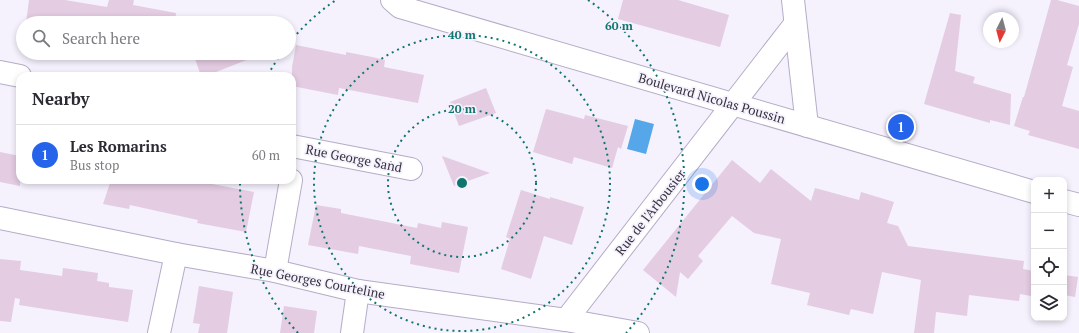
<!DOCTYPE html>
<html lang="en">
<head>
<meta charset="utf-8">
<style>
  :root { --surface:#fff; --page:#f2f2f3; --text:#2b2b33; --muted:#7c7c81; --line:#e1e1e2; --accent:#2563eb }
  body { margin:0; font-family:"PT Serif",serif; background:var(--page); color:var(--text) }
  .controls { position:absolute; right:12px; bottom:12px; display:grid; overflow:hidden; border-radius:8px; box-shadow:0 2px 6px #0003 }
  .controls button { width:36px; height:36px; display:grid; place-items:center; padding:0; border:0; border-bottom:1px solid var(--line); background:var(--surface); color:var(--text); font:20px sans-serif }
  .compass { position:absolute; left:983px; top:12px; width:36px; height:36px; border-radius:50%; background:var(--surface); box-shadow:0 2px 6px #0003; rotate:186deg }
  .you { position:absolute; left:702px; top:184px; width:14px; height:14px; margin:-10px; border:3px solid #fff; border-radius:50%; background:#1a73e8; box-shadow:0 0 0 6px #1a73e833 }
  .badge { display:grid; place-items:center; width:26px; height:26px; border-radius:50%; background:var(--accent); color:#fff; font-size:13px; font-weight:700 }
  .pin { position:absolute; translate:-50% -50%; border:2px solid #fff; box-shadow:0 1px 4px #0006 }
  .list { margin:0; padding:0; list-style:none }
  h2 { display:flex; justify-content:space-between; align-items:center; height:52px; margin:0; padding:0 16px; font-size:17px }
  h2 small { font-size:13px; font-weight:400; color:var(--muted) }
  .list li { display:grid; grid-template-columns:26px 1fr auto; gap:12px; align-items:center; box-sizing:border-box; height:60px; padding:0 16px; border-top:1px solid var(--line) }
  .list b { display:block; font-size:15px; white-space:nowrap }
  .list p { margin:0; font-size:13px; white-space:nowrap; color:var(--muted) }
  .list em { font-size:13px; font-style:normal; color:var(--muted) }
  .icon { flex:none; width:22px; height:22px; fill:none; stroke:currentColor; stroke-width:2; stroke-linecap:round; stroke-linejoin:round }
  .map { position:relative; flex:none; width:1079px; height:333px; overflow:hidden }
  .search { position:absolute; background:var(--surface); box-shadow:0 2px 6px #0003; left:16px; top:16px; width:280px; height:44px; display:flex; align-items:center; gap:10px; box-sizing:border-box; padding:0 14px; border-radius:22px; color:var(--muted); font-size:15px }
  .panel { position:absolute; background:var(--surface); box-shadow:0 2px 6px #0003; left:16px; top:72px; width:280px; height:112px; border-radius:12px }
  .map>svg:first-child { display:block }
  .water { fill:#56a7ea }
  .building { fill:#e4cce2 }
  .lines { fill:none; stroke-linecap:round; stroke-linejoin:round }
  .street-casing { stroke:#b5acc7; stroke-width:24 }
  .street { stroke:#fff; stroke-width:22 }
  .ring { fill:none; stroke:#0f766e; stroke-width:2; stroke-dasharray:2 4 }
  .labels { text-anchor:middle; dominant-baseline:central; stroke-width:3.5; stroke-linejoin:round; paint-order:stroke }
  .street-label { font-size:13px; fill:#37343f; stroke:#f5f1fd }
  .centre { fill:#0f766e; stroke:#f5f1fd; stroke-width:2 }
  .ring-label { font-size:12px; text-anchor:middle; font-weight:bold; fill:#0f766e; stroke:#f5f1fd; stroke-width:3.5; stroke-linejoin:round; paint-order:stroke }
</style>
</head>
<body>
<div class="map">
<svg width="1079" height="333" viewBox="0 0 1079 333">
  <rect width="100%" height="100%" fill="#f5f1fd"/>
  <!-- water -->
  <polygon class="water" points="635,119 654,124 646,154 627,149"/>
  <!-- building -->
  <g class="building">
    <polygon points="29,0 65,0 107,7 109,0 134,0 133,5 176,13 175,23 26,23"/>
    <polygon points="623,0 678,0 729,15 720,47 618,19"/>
    <polygon points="1051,0 1057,0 1079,6 1079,24 1067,65 1073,67 1062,106 1079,111 1079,149 1028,135 1030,131 1014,126 1023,97 1024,97"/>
    <polygon points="950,13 961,15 955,71 975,77 973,83 1011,94 1010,125 990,120 990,123 924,104"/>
    <polygon points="296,45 346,55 346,52 372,57 385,60 384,67 424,75 418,103 339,88 338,95 292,86 292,67"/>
    <polygon points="193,53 261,53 262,54 206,76 201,76"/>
    <polygon points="486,88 496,113 459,126 450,102"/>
    <polygon points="546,109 584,119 585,115 628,126 621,149 618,147 612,168 574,157 572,164 533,152"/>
    <polygon points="0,152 20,156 20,186 0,182"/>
    <polygon points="442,156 490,173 454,186"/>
    <polygon points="732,160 760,183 771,169 811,201 815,188 859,200 861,192 894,202 887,223 898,226 908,246 1024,261 1023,269 1034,271 1034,292 1031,291 1031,296 1020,294 1019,301 969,295 967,316 936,312 934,333 914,333 921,280 882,272 873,314 851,309 849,315 807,305 810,293 771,284 781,239 754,233 732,216 698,256 703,261 688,279 680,272 676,297 643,270"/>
    <polygon points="111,180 191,180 254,192 246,232 197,223 198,220 130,205 129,209 103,204"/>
    <polygon points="521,190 550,199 550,197 584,207 572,245 544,236 531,279 501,269 510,239 506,237"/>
    <polygon points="316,205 341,209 341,213 417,228 418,223 441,228 442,222 468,227 459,273 410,264 411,256 359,246 358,254 308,245"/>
    <polygon points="0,259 21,261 20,270 62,276 63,268 98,273 97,281 109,283 109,287 133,290 128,322 19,305 20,299 15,298 11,322 0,321"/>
    <polygon points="1064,275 1078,277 1075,297 1064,295"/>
    <polygon points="199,286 233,292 227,333 198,333 200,324 193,323"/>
    <polygon points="284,306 317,311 314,333 280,333"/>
  </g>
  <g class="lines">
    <!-- street casing -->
    <g class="street-casing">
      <g id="street">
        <polyline points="392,0 400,7 1034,192"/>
        <polyline points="793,0 807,126"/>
        <polyline points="0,72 20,76"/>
        <polyline points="292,146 411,169"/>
        <polyline points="1064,201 1079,205"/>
        <polyline points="0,218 176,254 275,271 358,291 566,320 638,333"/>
        <polyline points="275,271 291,180"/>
        <polyline points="566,320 795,24"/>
        <polyline points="159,333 176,254"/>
        <polyline points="352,333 358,291"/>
      </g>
    </g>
    <!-- street -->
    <use href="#street" class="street"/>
  </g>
  <!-- distance rings -->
  <g class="ring">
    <circle cx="462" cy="183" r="74"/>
    <circle cx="462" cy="183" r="148"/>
    <path d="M298 333A222 222 0 0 1 240 181M268 75A222 222 0 0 1 281 54M289 43A222 222 0 0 1 336 0M588 0A222 222 0 0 1 626 333"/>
  </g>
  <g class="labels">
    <!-- street labels -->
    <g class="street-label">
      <text transform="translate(712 98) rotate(16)">Boulevard Nicolas Poussin</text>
      <text transform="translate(354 158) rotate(11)">Rue George Sand</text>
      <text transform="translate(650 212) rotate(-52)">Rue de l'Arbousier</text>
      <text transform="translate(318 281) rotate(11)">Rue Georges Courteline</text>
    </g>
  </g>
  <circle cx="462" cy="183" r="6" class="centre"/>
  <g class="ring-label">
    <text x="619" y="30">60 m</text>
    <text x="462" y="39">40 m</text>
    <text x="462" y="113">20 m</text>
  </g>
</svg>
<div class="controls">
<button>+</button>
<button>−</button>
<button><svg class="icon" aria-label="locate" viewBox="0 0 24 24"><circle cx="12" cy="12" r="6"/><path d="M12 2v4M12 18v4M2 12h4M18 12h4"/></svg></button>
<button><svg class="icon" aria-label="layers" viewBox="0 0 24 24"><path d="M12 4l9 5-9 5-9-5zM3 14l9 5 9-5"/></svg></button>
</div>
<svg class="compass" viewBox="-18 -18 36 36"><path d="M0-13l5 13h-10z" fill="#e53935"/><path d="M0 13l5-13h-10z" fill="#7c7c81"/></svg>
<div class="you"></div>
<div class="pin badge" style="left:901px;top:127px">1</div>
<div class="search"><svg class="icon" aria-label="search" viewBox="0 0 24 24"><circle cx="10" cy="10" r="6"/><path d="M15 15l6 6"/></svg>Search here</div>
<section class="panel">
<h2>Nearby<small></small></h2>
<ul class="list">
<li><span class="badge">1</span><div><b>Les Romarins</b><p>Bus stop</p></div><em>60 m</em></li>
</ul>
</section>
</div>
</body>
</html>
